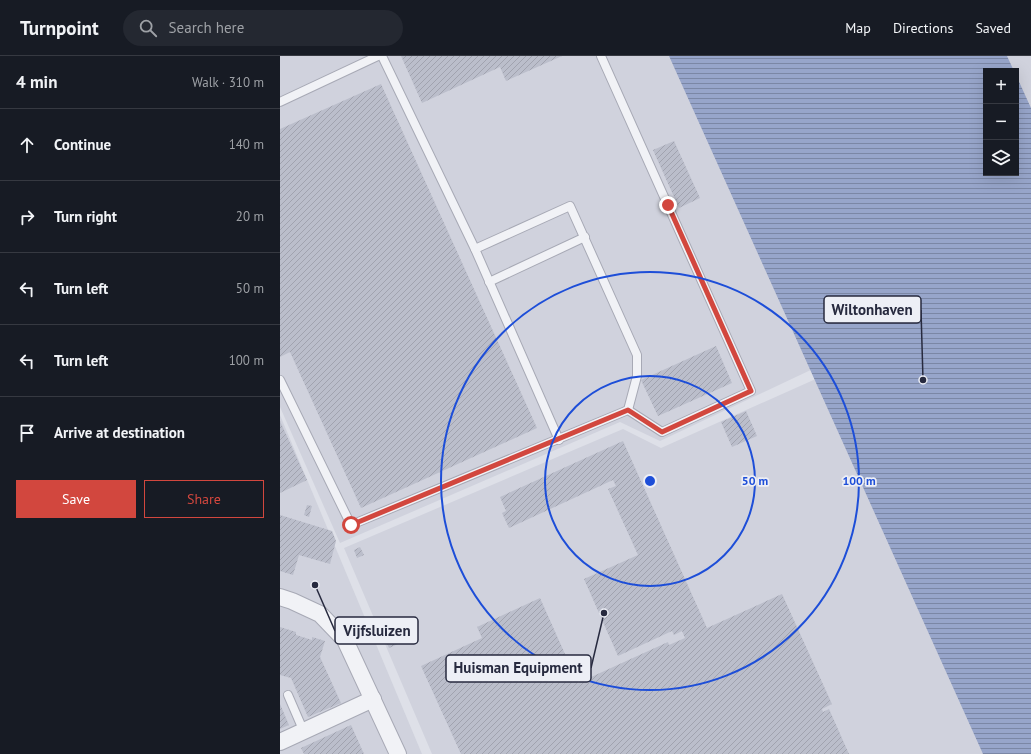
<!DOCTYPE html>
<html lang="en">
<head>
<meta charset="utf-8">
<style>
  :root { --surface:#171b24; --page:#242831; --text:#f1f3f6; --muted:#9ea1a6; --line:#363941; --accent:#d2473e }
  body { margin:0; font-family:"PT Sans",sans-serif; background:var(--page); color:var(--text) }
  .controls { position:absolute; right:12px; top:12px; display:grid; overflow:hidden; border-radius:0px; box-shadow:0 4px 16px #0002 }
  .controls button { width:36px; height:36px; display:grid; place-items:center; padding:0; border:0; border-bottom:1px solid var(--line); background:var(--surface); color:var(--text); font:20px sans-serif }
  .stop { position:absolute; width:12px; height:12px; margin:-9px; border:3px solid #d2473e; border-radius:50%; background:#fff }
  .stop.end { background:#d2473e; border-color:#fff; box-shadow:0 1px 4px #0008 }
  .list { margin:0; padding:0; list-style:none }
  h2 { display:flex; justify-content:space-between; align-items:center; height:52px; margin:0; padding:0 16px; font-size:17px }
  h2 small { font-size:13px; font-weight:400; color:var(--muted) }
  .list li { display:grid; grid-template-columns:26px 1fr auto; gap:12px; align-items:center; box-sizing:border-box; height:72px; padding:0 16px; border-top:1px solid var(--line) }
  .list b { display:block; font-size:15px; white-space:nowrap }
  .list em { font-size:13px; font-style:normal; color:var(--muted) }
  .actions { display:flex; gap:8px; padding:12px 16px }
  .actions a { flex:1; padding:9px 0; border:1px solid var(--accent); border-radius:0px; text-align:center; font-size:14px; color:var(--accent) }
  .actions .main { background:var(--accent); color:#fff }
  .icon { flex:none; width:22px; height:22px; fill:none; stroke:currentColor; stroke-width:2; stroke-linecap:round; stroke-linejoin:round }
  .map { position:relative; flex:none; width:751px; height:698px; overflow:hidden }
  header { display:flex; align-items:center; gap:24px; box-sizing:border-box; height:56px; padding:0 20px; background:var(--surface); border-bottom:1px solid var(--line) }
  header strong { font-size:19px }
  nav { display:flex; gap:22px; margin-inline-start:auto; font-size:14px }
  .search { width:280px; height:36px; background:var(--page); display:flex; align-items:center; gap:10px; box-sizing:border-box; padding:0 14px; border-radius:22px; color:var(--muted); font-size:15px }
  main { display:flex }
  aside { flex:1; background:var(--surface) }
  .map>svg:first-child { display:block }
  .built { fill:#d0d2dd }
  .water { fill:url(#water-rules) }
  .building { fill:url(#building-hatch) }
  .lines { fill:none; stroke-linecap:round; stroke-linejoin:round }
  .service-casing { stroke:#a7a9b5; stroke-width:10 }
  .minor-casing { stroke:#a7a9b5; stroke-width:18 }
  .service { stroke:#f1f2f6; stroke-width:8 }
  .minor { stroke:#f1f2f6; stroke-width:16 }
  .route { stroke:#d2473e; stroke-width:5 }
  .ring { fill:none; stroke:#1d4ed8; stroke-width:2 }
  .centre { fill:#1d4ed8; stroke:#edeff6; stroke-width:2 }
  .ring-label { font-size:12px; text-anchor:middle; font-weight:bold; fill:#1d4ed8; stroke:#edeff6; stroke-width:3.5; stroke-linejoin:round; paint-order:stroke }
  .leader { fill:none; stroke:#272a3f; stroke-width:1.5 }
  .callout-dot { fill:#272a3f; stroke:#edeff6; stroke-width:1.5 }
  .callout { fill:#edeff6; stroke:#272a3f; stroke-width:1.5 }
  .callout-label { font-size:15px; text-anchor:middle; font-weight:bold; fill:#272a3f }
</style>
</head>
<body>
<header>
<strong>Turnpoint</strong>
<div class="search"><svg class="icon" aria-label="search" viewBox="0 0 24 24"><circle cx="10" cy="10" r="6"/><path d="M15 15l6 6"/></svg>Search here</div>
<nav><a>Map</a><a>Directions</a><a>Saved</a></nav>
</header>
<main>
<aside>
<h2>4 min<small>Walk · 310 m</small></h2>
<ul class="list">
<li><svg class="icon" aria-label="ahead" viewBox="0 0 24 24"><path d="M12 20V5M6 11l6-6 6 6"/></svg><div><b>Continue</b></div><em>140 m</em></li>
<li><svg class="icon" aria-label="right" viewBox="0 0 24 24"><path d="M7 20v-9h11M14 6l5 5-5 5"/></svg><div><b>Turn right</b></div><em>20 m</em></li>
<li><svg class="icon" aria-label="left" viewBox="0 0 24 24"><path d="M17 20v-9H6M10 6l-5 5 5 5"/></svg><div><b>Turn left</b></div><em>50 m</em></li>
<li><svg class="icon" aria-label="left" viewBox="0 0 24 24"><path d="M17 20v-9H6M10 6l-5 5 5 5"/></svg><div><b>Turn left</b></div><em>100 m</em></li>
<li><svg class="icon" aria-label="arrive" viewBox="0 0 24 24"><path d="M6 21V4h12l-3 4 3 4H6"/></svg><div><b>Arrive at destination</b></div></li>
</ul>
<div class="actions"><a class="main">Save</a><a>Share</a></div>
</aside>
<div class="map">
<svg width="751" height="698" viewBox="0 0 751 698">
  <defs>
    <pattern id="water-rules" width="6" height="5" patternUnits="userSpaceOnUse"><rect width="6" height="5" fill="#97a5ca"/><path d="M0 2.5h6" fill="none" stroke="#7b87a5"/></pattern>
    <pattern id="building-hatch" width="6" height="6" patternUnits="userSpaceOnUse"><rect width="6" height="6" fill="#bbbecb"/><path d="M-1 1l2-2M0 6l6-6M5 7l2-2" fill="none" stroke="#a1a3af"/></pattern>
  </defs>
  <rect width="100%" height="100%" fill="#dee0e8"/>
  <!-- built -->
  <g class="built">
    <polygon points="0,0 395,0 535,312 380,385 340,366 60,487 0,351"/>
    <polygon points="723,0 751,0 751,62 736,29 736,15 730,15"/>
    <polygon points="538,322 706,698 152,698 64,492 343,373 381,392"/>
    <polygon points="0,359 142,698 0,698"/>
  </g>
  <!-- water -->
  <polygon class="water" points="389,0 727,0 734,15 706,15 706,117 736,117 736,19 751,52 751,698 703,698"/>
  <!-- building -->
  <g class="building">
    <polygon points="121,0 282,0 226,25 220,11 142,47"/>
    <polygon points="101,28 257,372 81,452 10,296 0,301 0,73"/>
    <polygon points="394,85 420,142 399,152 373,94"/>
    <polygon points="436,290 452,327 378,360 361,324"/>
    <polygon points="466,355 477,380 452,391 441,366"/>
    <polygon points="0,365 27,424 0,437"/>
    <polygon points="343,385 427,572 502,538 552,648 542,653 543,656 549,653 569,698 181,698 141,610 202,582 197,571 260,542 298,627 388,586 389,589 405,582 402,575 394,579 392,575 338,600 304,523 358,499 328,433 336,430 333,424 229,472 222,457 226,455 220,441"/>
    <polygon points="27,449 32,450 29,461 24,459"/>
    <polygon points="0,459 52,475 56,485 50,508 19,499 13,519 0,515"/>
    <polygon points="80,491 84,499 77,502 74,494"/>
    <polygon points="0,571 16,576 16,579 32,584 32,581 45,585 40,601 61,647 28,661 11,622 0,619"/>
    <polygon points="122,573 127,584 109,592 104,581"/>
    <polygon points="0,648 9,669 0,673"/>
    <polygon points="71,669 84,698 24,698 21,692"/>
  </g>
  <g class="lines">
    <!-- service casing -->
    <g class="service-casing">
      <g id="service">
        <polyline points="102,0 195,193 279,384"/>
        <polyline points="0,46 98,0"/>
        <polyline points="195,193 290,150 357,299 357,320 348,354"/>
        <polyline points="209,226 305,181"/>
        <polyline points="0,324 71,469 348,354 382,376 471,335 321,0"/>
        <polyline points="8,639 24,676"/>
      </g>
    </g>
    <!-- minor casing -->
    <g class="minor-casing">
      <g id="minor">
        <polyline points="0,541 12,545 40,558 65,584 118,698"/>
        <polyline points="0,686 93,643"/>
      </g>
    </g>
    <!-- service -->
    <use href="#service" class="service"/>
    <!-- minor -->
    <use href="#minor" class="minor"/>
  </g>
  <g class="lines">
    <!-- route -->
    <polyline class="route" points="71,469 348,354 382,376 471,335 388,149"/>
  </g>
  <!-- distance rings -->
  <g class="ring">
    <circle cx="370" cy="425" r="105"/>
    <circle cx="370" cy="425" r="209"/>
  </g>
  <circle cx="370" cy="425" r="6" class="centre"/>
  <g class="ring-label">
    <text x="475" y="429">50 m</text>
    <text x="579" y="429">100 m</text>
  </g>
  <!-- callouts -->
  <path class="leader" d="M643 324L641 254M35 529L55 575M324 557L311 612"/>
  <g class="callout-dot">
    <circle cx="643" cy="324" r="4"/>
    <circle cx="35" cy="529" r="4"/>
    <circle cx="324" cy="557" r="4"/>
  </g>
  <g class="callout">
    <rect x="544" y="240" width="97" height="27" rx="4"/>
    <rect x="55" y="561" width="83" height="27" rx="4"/>
    <rect x="166" y="599" width="145" height="27" rx="4"/>
  </g>
  <g class="callout-label">
    <text x="592" y="259">Wiltonhaven</text>
    <text x="97" y="580">Vijfsluizen</text>
    <text x="238" y="617">Huisman Equipment</text>
  </g>
</svg>
<div class="controls">
<button>+</button>
<button>−</button>
<button><svg class="icon" aria-label="layers" viewBox="0 0 24 24"><path d="M12 4l9 5-9 5-9-5zM3 14l9 5 9-5"/></svg></button>
</div>
<div class="stop" style="left:71px;top:469px"></div>
<div class="stop end" style="left:388px;top:149px"></div>
</div>
</main>
</body>
</html>
